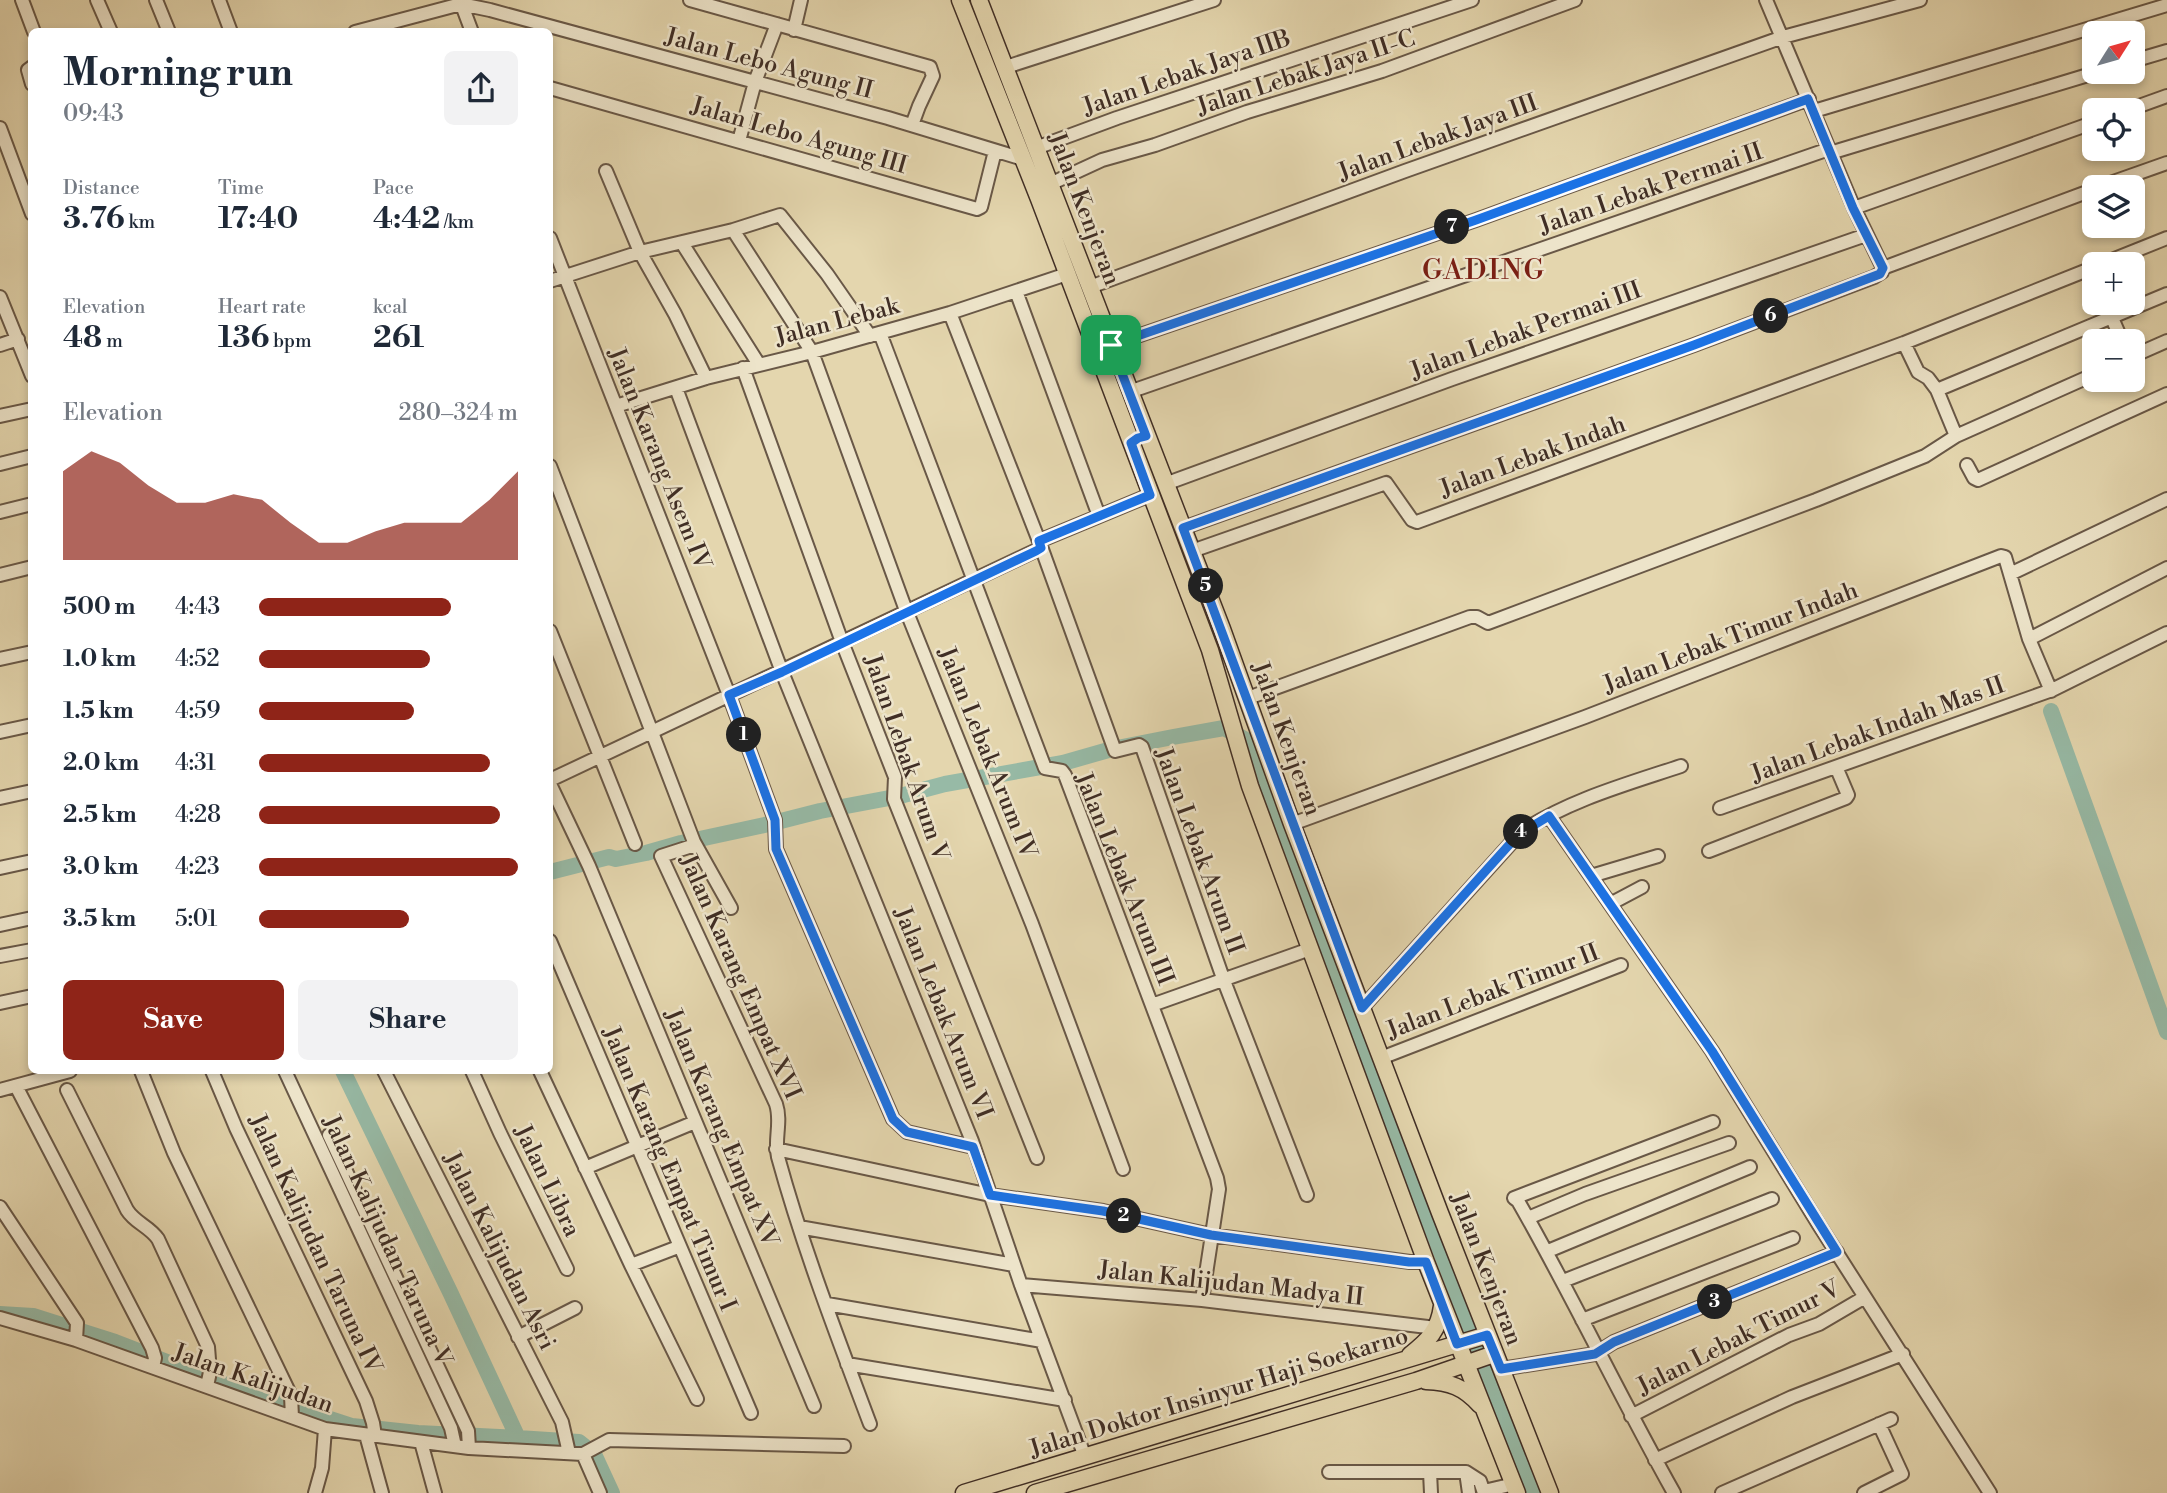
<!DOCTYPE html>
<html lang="en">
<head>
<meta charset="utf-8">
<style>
	:root { --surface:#fff; --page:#f2f2f3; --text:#1f2937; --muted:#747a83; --accent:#8f2418 }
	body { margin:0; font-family:"Libre Bodoni",serif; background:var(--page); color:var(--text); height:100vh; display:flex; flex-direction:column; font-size:26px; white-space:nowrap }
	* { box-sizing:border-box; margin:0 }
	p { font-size:23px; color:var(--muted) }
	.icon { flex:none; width:38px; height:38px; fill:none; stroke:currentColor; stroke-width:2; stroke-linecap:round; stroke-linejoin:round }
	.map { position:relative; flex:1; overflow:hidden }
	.details { position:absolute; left:28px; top:28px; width:525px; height:1046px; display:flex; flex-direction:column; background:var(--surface); border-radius:10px; box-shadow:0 4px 10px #0003 }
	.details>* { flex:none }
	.needle { width:46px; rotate:53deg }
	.controls { position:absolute; left:2082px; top:21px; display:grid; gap:14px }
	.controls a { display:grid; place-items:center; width:63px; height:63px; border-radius:10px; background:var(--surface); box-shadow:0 4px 10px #0003; font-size:35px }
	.pin { position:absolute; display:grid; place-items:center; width:60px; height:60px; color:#fff; margin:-30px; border-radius:14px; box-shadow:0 4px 10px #0006 }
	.km { position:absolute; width:35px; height:35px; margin:-18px; border-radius:50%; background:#222; color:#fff; font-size:19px; line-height:35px; text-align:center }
	.round { display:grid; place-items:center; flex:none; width:74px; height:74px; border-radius:10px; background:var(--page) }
	.head { display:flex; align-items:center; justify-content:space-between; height:119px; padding:0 35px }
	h1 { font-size:38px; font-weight:800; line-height:52px }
	.metrics { display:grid; grid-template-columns:repeat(3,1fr); gap:10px; height:119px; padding:7px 35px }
	.metrics div { display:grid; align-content:center }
	.metrics b { font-size:30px; font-weight:800 }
	.metrics small { font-size:19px; font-weight:400 }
	.metrics p { font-size:19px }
	.chart { height:196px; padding:14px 35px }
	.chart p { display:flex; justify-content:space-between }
	.chart svg { width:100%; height:126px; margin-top:7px; fill:var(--accent); opacity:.7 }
	.button { display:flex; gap:14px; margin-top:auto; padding:14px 35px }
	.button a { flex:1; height:80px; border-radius:10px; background:var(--accent); color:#fff; font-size:28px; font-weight:800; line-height:80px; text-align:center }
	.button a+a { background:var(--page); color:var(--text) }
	ul { padding:0 35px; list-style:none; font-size:23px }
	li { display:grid; grid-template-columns:112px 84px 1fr; align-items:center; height:52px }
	li i { height:18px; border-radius:9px; background:var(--accent) }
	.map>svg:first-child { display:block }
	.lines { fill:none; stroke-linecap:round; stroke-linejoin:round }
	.river { stroke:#97baa6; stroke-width:16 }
	.minor-casing { stroke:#695847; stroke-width:16 }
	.major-casing { stroke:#402e25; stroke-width:19 }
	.minor { stroke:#ede4ca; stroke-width:12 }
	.major { stroke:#e4d6ae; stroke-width:16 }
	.route-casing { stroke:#fff; stroke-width:14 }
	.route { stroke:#1a73e8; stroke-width:9 }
	.labels { text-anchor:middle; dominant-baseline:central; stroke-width:5; stroke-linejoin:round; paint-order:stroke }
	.street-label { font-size:24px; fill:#402e25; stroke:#ede4ca }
	.quarter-label { font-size:28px; letter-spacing:2px; fill:#7a1f14; stroke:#ede4ca }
</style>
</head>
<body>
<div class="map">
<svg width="2167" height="1493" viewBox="0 0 2167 1493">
	<rect width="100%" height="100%" fill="#e4d6ae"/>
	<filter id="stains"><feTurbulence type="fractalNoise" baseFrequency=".00286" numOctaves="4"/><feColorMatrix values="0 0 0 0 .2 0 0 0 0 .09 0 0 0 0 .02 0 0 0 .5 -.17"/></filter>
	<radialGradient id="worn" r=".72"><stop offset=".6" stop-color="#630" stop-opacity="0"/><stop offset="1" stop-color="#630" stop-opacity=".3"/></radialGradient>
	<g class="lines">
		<path class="river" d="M2051,711L2167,1032
			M550,872L609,857L616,859L646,853L681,843L769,824L820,811L900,796L945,784L1063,763L1112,749L1173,737L1224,728L1248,741L1254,768L1534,1493
			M343,1071L451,1294L518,1438L579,1442L594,1454L612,1493
			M0,1314L33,1316L115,1342L229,1386L352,1426L418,1433L518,1438"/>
		<defs>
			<path id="minor" d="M22,0L34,32
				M97,0L111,32
				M156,0L169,32
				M219,0L231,32
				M460,0L472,32
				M690,0L930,67L933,76L919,106L912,125
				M1766,0L1854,208L1883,268
				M794,30L801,0
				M355,32L461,4L490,10L888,118L1023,159
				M2133,61L2167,51
				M32,67L28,70L32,84
				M1006,67L1214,0
				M550,88L977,209L981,207L995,151
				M2128,110L2167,96
				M1814,111L2167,5
				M0,128L32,214
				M739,141L755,82L777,24
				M1036,148L1117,118L1472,0
				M1830,153L2098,72
				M606,171L640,252L675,314L706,378
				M1050,184L1102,160L1155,145L1247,112L1382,71L1575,0
				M2099,187L2167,163
				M1854,208L2095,122
				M733,230L812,352L904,605L1032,924L1123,1169
				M550,238L729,695L775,820L776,849L893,1119L907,1132L973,1147
				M682,243L758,363
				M2102,264L2167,238
				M550,281L640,252L733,230L780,215L827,274L870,336
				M1090,287L1405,171L1783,37L1920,0
				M1016,291L1099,516
				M0,297L32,376
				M950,313L1039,541L1115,751L1139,745L1142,747L1224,981L1307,1195
				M2112,318L2122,341
				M880,333L1045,768L1062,771L1065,775L1217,1178L1219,1189L1202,1300
				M0,345L18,339
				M1111,345L1476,220L1809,99
				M2133,356L2167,341
				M743,368L842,642L895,777L894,799L1037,1158
				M676,388L782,672L972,1141L1021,1285L1085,1457
				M1937,390L2167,294
				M1129,392L1829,149
				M616,406L706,378L812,352L950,313L1067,274
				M0,416L32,409
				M1956,436L2095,374
				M0,464L32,456
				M1967,465L1974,478L1978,480L2167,394
				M550,466L694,842L731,908
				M1165,484L1452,379L1866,235
				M0,512L32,504
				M1183,528L1694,345L1874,277L1882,272L1883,268L2095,189
				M1039,541L1150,495
				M1192,551L1386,483L1412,520L1417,522L1904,343L2095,267
				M2010,574L2167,499
				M0,575L32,567
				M550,631L635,844
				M2029,639L2167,568
				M0,659L32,652
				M1248,698L1470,617H1477L1488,623L1816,500L1925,456L1956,436L1937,390L1928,378L1918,372L1904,343
				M0,732L32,725
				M550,780L1041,548
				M550,784L589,866L814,1406
				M0,798L32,791
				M1720,808L2052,690L2167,633
				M1549,816L1712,1051L1819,1225L1990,1493
				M1292,824L1585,717L2001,556L2005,557L2029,639L2051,691
				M695,845L661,856L776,1104C782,1122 774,1139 778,1157C803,1248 837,1336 870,1424
				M1709,851L1846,798L1848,795L1837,769
				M0,868L32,861
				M1591,876L1658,856
				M1610,904L1642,887
				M0,925L32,918
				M550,941L751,1413
				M0,956L32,950
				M0,1003L32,996
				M1152,1005L1310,949
				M1362,1008L1521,832C1569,800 1627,784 1681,766
				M1381,1058L1621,965
				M141,1071L174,1153L291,1396L292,1417
				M212,1071L236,1128L366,1401L373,1423L375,1436
				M285,1071L451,1428L455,1446
				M384,1071L562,1422L569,1453
				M472,1071L500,1133L567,1269
				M540,1071L631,1265L697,1399
				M16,1086L152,1348L155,1358L153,1367
				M0,1090L70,1071
				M67,1090L127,1210C135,1223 149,1226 158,1239L208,1347L210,1372L207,1386
				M329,1135L468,1431L469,1448
				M776,1149L990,1195L1103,1211L1211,1235L1410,1262H1426
				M585,1168L695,1122
				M0,1207L77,1323L76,1340
				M1528,1218L1585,1194L1729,1143
				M799,1227L1014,1265
				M1548,1251L1750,1167
				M631,1265L678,1247
				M1563,1281L1772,1199
				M1021,1285L1202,1300L1436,1328
				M827,1304L1042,1341
				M0,1318L76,1340L325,1429L469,1448L583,1454
				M1582,1320L1793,1238
				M518,1337L575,1308
				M847,1364L1065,1400
				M1501,1369L1595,1354L1614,1342L1837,1252
				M1631,1416L1789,1335L1819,1324L1865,1297
				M366,1435L382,1493
				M421,1442L435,1493
				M583,1454L609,1440L844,1446
				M583,1454L600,1493
				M1655,1460L1792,1397L1903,1354
				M1329,1472H1466L1480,1481L1484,1493
				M1430,1472L1431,1493
				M1466,1472L1469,1493
				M1484,1491L1514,1484
				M315,1493L322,1468L325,1429
				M1674,1493C1620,1397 1573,1297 1518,1201L1514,1198L1713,1122
				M1722,1493L1891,1419
				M1864,1493L1902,1474L1879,1424"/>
			<path id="major" d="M960,0L1039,199L1210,650L1250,786L1426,1262L1517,1493
				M979,0L1222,629L1292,824L1440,1213L1550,1493
				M1410,1355C1428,1341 1439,1330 1442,1306
				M1426,1381C1450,1382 1464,1387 1480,1405
				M964,1493L1487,1335
				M1035,1493L1416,1381L1494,1354"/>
		</defs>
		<use href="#minor" class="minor-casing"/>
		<use href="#major" class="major-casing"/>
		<use href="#minor" class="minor"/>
		<use href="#major" class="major"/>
	</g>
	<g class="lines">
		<defs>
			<path id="route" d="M1808,99L1853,208L1883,268L1880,274L1694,345L1183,528L1362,1008L1518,835L1549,816L1712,1051L1837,1252L1614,1342L1595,1354L1501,1369L1487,1335L1457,1344L1426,1262H1409L1211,1235L1103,1211L990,1195L973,1147L907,1132L893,1119L776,849L775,820L729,695L782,672L1036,551L1041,548L1039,541L1150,495L1131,443L1138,438L1146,436L1111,345L1476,220Z"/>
		</defs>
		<use href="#route" class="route-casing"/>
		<use href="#route" class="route"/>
	</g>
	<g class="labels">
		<g class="street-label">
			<text transform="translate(769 64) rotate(15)">Jalan Lebo Agung II</text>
			<text transform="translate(1187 73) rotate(-19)">Jalan Lebak Jaya IIB</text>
			<text transform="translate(1306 73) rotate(-18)">Jalan Lebak Jaya II-C</text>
			<text transform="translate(799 136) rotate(16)">Jalan Lebo Agung III</text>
			<text transform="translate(1438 138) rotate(-20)">Jalan Lebak Jaya III</text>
			<text transform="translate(1651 189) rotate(-19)">Jalan Lebak Permai II</text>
			<text transform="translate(1084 209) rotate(69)">Jalan Kenjeran</text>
			<text transform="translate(837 322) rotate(-15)">Jalan Lebak</text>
			<text transform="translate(1526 331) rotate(-20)">Jalan Lebak Permai III</text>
			<text transform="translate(1533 457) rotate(-20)">Jalan Lebak Indah</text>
			<text transform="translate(659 459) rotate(68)">Jalan Karang Asem IV</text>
			<text transform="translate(1731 638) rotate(-21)">Jalan Lebak Timur Indah</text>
			<text transform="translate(1878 730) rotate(-20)">Jalan Lebak Indah Mas II</text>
			<text transform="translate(1286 739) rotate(70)">Jalan Kenjeran</text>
			<text transform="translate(987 753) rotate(68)">Jalan Lebak Arum IV</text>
			<text transform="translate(906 758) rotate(71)">Jalan Lebak Arum V</text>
			<text transform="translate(1199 851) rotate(70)">Jalan Lebak Arum II</text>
			<text transform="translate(1124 879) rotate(68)">Jalan Lebak Arum III</text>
			<text transform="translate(740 977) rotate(66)">Jalan Karang Empat XVI</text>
			<text transform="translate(1493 992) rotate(-21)">Jalan Lebak Timur II</text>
			<text transform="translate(943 1013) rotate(68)">Jalan Lebak Arum VI</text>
			<text transform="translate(721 1128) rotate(67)">Jalan Karang Empat XV</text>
			<text transform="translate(669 1169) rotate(67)">Jalan Karang Empat Timur I</text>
			<text transform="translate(547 1181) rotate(64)">Jalan Libra</text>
			<text transform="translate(387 1241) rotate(65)">Jalan Kalijudan Taruna V</text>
			<text transform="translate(315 1244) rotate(65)">Jalan Kalijudan Taruna IV</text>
			<text transform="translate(499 1251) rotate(63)">Jalan Kalijudan Asri</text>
			<text transform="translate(1486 1269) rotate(69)">Jalan Kenjeran</text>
			<text transform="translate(1231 1284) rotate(6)">Jalan Kalijudan Madya II</text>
			<text transform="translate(1739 1338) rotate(-27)">Jalan Lebak Timur V</text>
			<text transform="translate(253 1379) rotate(19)">Jalan Kalijudan</text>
			<text transform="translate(1219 1393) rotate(-17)">Jalan Doktor Insinyur Haji Soekarno</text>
		</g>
		<g class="quarter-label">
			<text x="1484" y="270">GADING</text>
		</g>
	</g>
	<rect width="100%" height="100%" filter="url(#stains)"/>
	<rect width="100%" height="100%" fill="url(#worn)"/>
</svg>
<div class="controls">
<a><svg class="needle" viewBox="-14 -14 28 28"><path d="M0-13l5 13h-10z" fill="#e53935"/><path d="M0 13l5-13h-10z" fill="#747a83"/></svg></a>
<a><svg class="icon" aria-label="locate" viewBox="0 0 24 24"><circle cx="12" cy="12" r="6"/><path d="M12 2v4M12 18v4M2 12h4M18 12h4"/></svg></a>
<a><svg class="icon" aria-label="layers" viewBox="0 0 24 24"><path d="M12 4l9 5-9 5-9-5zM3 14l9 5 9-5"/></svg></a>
<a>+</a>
<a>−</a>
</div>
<div class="pin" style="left:1111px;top:345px;background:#1e9e55"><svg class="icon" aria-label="arrive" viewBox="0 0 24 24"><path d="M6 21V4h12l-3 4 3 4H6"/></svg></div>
<b class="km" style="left:744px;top:735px">1</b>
<b class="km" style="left:1124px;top:1216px">2</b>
<b class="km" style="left:1715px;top:1302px">3</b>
<b class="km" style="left:1521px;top:832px">4</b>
<b class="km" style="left:1206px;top:586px">5</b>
<b class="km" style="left:1771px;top:316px">6</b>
<b class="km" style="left:1452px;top:227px">7</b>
<section class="details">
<div class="head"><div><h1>Morning run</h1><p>09:43</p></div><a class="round"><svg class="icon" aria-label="share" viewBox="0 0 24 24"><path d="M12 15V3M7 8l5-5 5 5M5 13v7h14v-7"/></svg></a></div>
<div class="metrics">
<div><p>Distance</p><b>3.76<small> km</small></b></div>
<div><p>Time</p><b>17:40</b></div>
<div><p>Pace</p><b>4:42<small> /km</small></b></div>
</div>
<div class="metrics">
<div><p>Elevation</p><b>48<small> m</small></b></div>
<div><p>Heart rate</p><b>136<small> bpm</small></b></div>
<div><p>kcal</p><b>261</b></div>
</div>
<div class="chart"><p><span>Elevation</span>280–324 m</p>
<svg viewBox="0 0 160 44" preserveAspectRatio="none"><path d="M0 44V13L10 6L20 10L30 18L40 24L50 24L60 21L70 23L80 31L90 38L100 38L110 34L120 31L130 31L140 31L150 23L160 13V44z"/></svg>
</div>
<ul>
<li><b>500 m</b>4:43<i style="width:74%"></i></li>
<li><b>1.0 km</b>4:52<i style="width:66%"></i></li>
<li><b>1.5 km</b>4:59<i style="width:60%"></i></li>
<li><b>2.0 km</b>4:31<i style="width:89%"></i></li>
<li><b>2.5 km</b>4:28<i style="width:93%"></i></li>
<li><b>3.0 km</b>4:23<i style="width:100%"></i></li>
<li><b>3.5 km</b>5:01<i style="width:58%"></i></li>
</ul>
<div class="button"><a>Save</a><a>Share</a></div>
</section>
</div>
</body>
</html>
